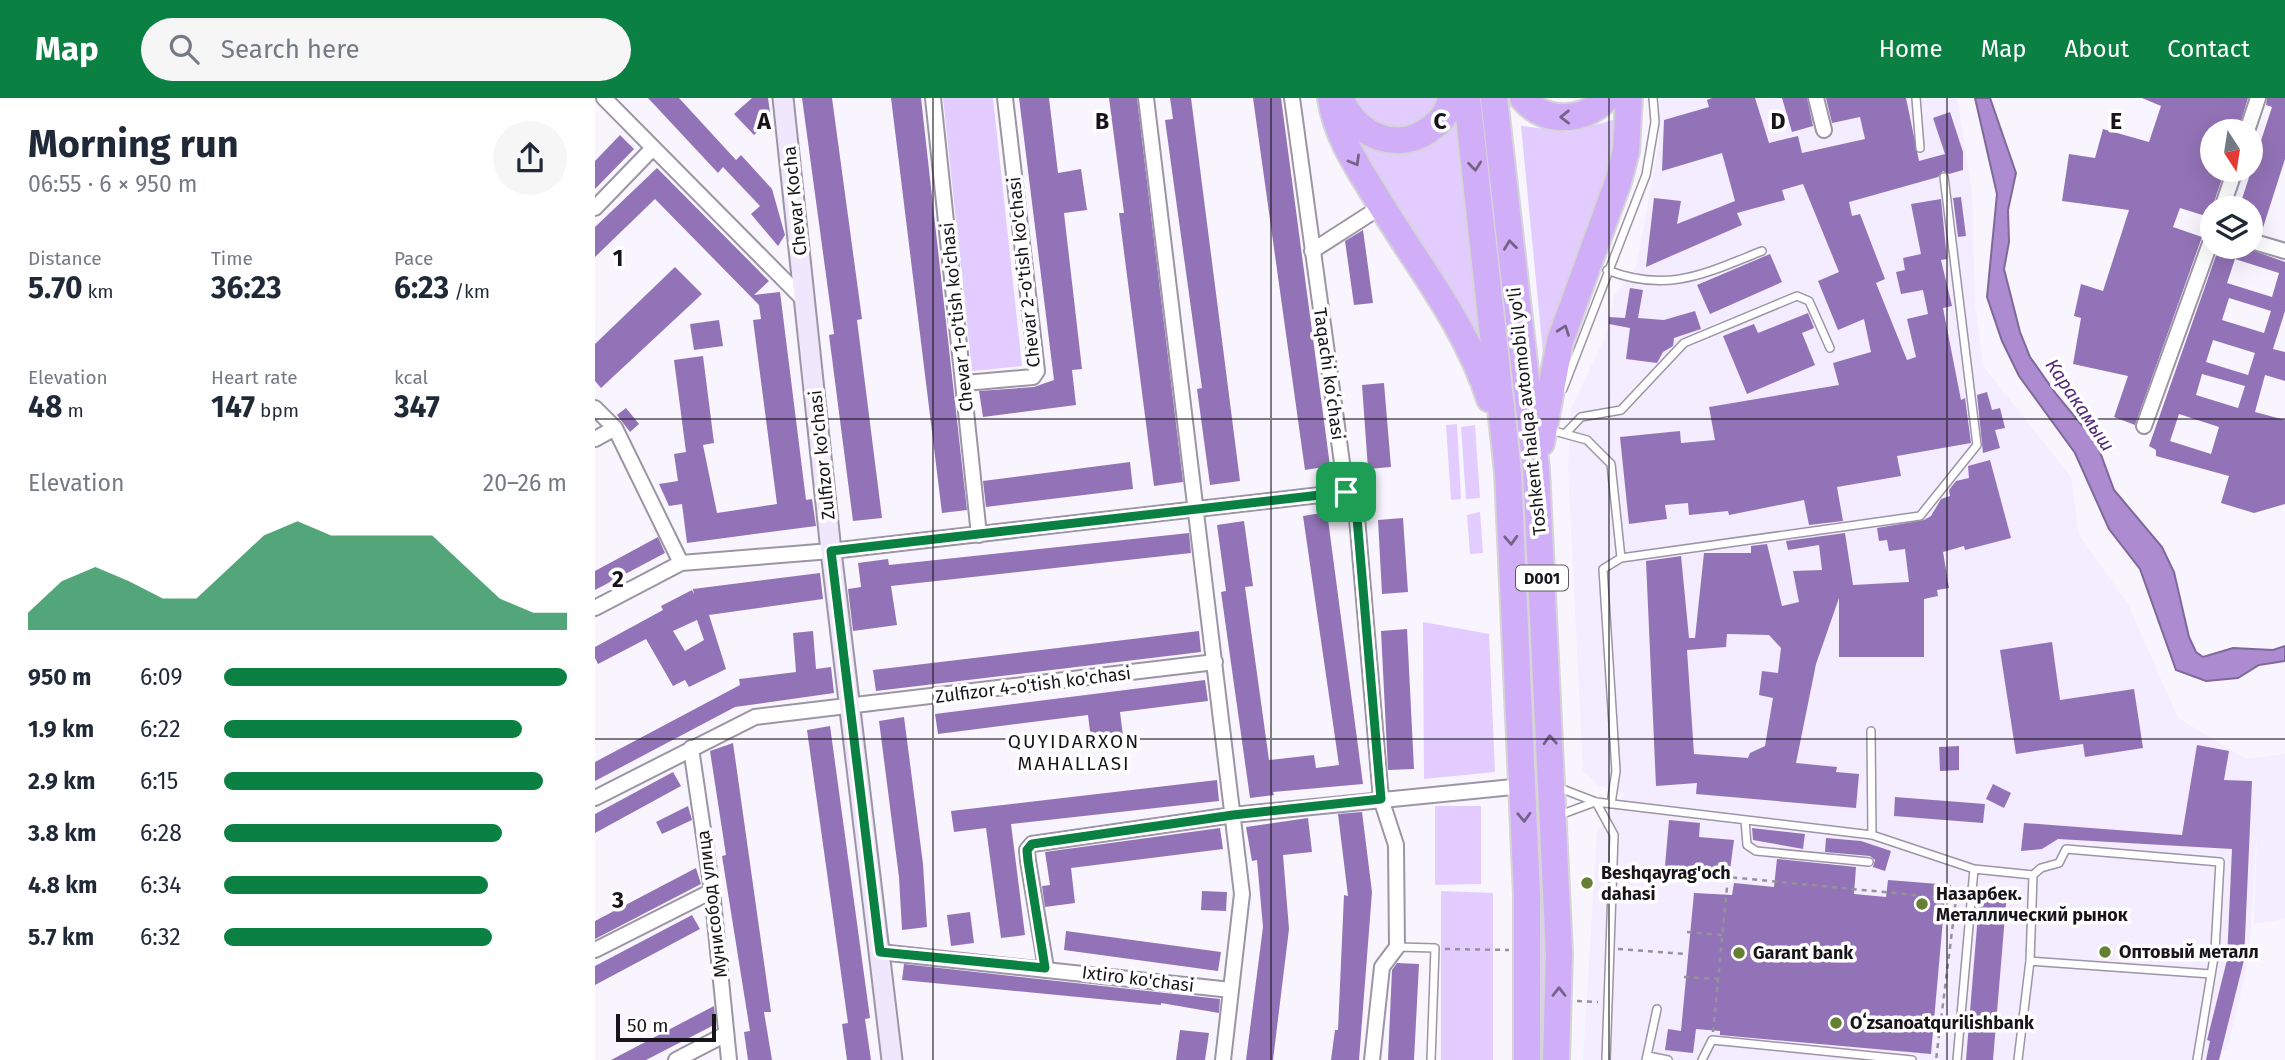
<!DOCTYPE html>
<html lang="en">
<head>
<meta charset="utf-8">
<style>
	:root { --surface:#fff; --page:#f6f6f7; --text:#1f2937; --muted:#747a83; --accent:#0b8043 }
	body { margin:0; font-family:"Fira Sans",sans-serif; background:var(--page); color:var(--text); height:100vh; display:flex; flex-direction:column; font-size:26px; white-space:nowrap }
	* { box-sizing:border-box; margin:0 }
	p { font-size:23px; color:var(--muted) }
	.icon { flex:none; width:38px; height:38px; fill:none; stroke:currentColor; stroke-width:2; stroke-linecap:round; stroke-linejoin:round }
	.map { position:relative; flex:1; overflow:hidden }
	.panel { display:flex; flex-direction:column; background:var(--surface); width:595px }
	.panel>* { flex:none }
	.needle { width:46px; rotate:168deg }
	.controls { position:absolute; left:1605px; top:21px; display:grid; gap:14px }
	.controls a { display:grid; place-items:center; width:63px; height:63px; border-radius:50%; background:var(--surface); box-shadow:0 7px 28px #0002; font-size:35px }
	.scale { position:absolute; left:21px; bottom:18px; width:100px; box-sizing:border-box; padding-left:7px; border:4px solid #17151a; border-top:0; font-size:19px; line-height:24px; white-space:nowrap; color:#17151a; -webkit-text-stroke:5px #fff; paint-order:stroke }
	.pin { position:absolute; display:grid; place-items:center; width:60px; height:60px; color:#fff; margin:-30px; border-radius:14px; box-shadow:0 4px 10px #0006 }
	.round { display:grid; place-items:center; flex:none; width:74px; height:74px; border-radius:37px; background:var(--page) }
	.overview { display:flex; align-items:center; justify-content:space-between; height:119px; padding:0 28px }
	h1 { font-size:38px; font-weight:700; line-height:52px }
	.figures { display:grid; grid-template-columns:repeat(3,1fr); gap:10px; height:119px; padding:7px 28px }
	.figures div { display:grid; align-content:center }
	.figures b { font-size:30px; font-weight:700 }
	.figures small { font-size:19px; font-weight:400 }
	.figures p { font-size:19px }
	.chart { height:196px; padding:14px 28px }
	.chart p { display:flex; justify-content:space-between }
	.chart svg { width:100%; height:126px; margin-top:7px; fill:var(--accent); opacity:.7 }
	ul { padding:0 28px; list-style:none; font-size:23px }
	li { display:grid; grid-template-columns:112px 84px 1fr; align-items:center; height:52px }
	li i { height:18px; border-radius:9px; background:var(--accent) }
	header { display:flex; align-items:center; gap:42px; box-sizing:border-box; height:98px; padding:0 35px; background:var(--accent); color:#fff }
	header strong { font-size:33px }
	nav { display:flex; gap:38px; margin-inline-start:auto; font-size:24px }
	.search { width:490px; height:63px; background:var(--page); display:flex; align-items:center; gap:18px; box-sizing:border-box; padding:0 24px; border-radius:38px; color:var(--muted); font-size:26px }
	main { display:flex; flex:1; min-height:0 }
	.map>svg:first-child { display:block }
	.built { fill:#f4ecff }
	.green { fill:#e3ccff }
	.water { fill:#ac8bd1; stroke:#7f689a; stroke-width:2 }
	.building { fill:#9373b7; fill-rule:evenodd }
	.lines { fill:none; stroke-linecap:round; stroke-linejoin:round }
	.lane-casing { stroke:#9c95a4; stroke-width:10 }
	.street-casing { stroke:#9c95a4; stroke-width:18 }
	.secondary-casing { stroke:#9c95a4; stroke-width:23 }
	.highway-casing { stroke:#d5d5d6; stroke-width:30 }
	.path { stroke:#95929a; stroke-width:2.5; stroke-dasharray:5 5; stroke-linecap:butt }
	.lane { stroke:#fff; stroke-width:7 }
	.street { stroke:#fff; stroke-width:14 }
	.secondary { stroke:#f1e7fd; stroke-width:19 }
	.highway { stroke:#d1aff8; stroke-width:26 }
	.oneway { stroke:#746289 }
	.route-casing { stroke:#fff; stroke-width:14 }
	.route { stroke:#0b8043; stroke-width:9 }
	.grid { fill:none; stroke:#17151a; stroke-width:2; stroke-opacity:0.55 }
	.poi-dot { fill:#657f33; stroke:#fff; stroke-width:2.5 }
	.labels { text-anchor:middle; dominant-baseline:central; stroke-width:7; stroke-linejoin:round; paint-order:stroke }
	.shield { fill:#fff; stroke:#5d5b5f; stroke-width:2 }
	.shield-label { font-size:16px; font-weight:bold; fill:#17151a }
	.street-label { font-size:18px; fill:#17151a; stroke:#fff }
	.poi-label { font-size:18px; font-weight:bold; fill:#17151a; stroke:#fff; text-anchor:start }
	.water-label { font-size:19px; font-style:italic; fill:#54277a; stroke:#fff }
	.neighbourhood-label { font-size:19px; letter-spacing:2px; fill:#17151a; stroke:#fff }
	.grid-label { font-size:23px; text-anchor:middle; font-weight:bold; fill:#17151a; stroke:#fff; stroke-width:7; stroke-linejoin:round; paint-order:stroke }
</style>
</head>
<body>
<header>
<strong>Map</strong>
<div class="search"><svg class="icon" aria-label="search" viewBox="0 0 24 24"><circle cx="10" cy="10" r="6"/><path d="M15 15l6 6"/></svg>Search here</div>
<nav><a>Home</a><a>Map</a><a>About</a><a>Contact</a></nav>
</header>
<main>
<section class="panel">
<div class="overview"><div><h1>Morning run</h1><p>06:55 · 6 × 950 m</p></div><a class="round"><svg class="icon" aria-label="share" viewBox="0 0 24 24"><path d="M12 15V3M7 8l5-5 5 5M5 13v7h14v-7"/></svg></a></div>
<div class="figures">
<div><p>Distance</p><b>5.70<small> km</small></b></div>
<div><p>Time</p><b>36:23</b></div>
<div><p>Pace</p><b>6:23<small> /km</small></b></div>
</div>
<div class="figures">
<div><p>Elevation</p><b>48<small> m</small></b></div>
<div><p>Heart rate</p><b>147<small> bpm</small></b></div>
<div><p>kcal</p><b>347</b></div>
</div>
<div class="chart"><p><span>Elevation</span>20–26 m</p>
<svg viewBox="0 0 160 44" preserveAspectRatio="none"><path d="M0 44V38L10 27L20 22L30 27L40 33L50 33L60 22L70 11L80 6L90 11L100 11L110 11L120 11L130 22L140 33L150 38L160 38V44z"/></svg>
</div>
<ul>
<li><b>950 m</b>6:09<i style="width:100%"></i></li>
<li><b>1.9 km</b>6:22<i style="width:87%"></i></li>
<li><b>2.9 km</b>6:15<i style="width:93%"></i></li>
<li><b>3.8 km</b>6:28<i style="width:81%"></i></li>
<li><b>4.8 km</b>6:34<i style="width:77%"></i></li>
<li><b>5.7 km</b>6:32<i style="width:78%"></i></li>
</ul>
</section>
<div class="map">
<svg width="1690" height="962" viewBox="0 0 1690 962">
	<rect width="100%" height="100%" fill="#f9f5ff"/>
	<path class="built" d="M1064,0H1362L1377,94L1380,208L1389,269L1476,379L1484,437L1533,506L1583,620L1651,661L1690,656V821L1659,826L1662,741L1646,739L1661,742L1654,860L1632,953L1627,952L1625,962H988L1002,733L1030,696L1004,688L988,673L973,369L976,310L1010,240L1019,198L1041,170L1064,46Z"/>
	<path class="green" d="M348,0H398L427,268L377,273Z
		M753,0H846L844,9L820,31L785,30Z
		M884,0H890L928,331L952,864L949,962H941V729L929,449Z
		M862,20L888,254L752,32L768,43Z
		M1021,21C1017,99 976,183 948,255L926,28L975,34Z
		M862,326L866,401L856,402L851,327Z
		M880,327L885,400L871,401L866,329Z
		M885,414L888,455L875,456L872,417Z
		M828,524L894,536L900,674L829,681Z
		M886,708V786L840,787V708Z
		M846,793L898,795V962H846Z"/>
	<path class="water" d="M1380,0H1395L1421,75L1413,112L1414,144L1409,171L1425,234L1435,259L1461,296L1489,330L1498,335L1519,392L1567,449L1579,474L1594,539L1601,554L1608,559L1638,550L1678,552L1690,548V563L1664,567L1643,580L1611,583L1581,572L1545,471L1514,431L1480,355L1424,278L1407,243L1392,199L1402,96Z"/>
	<path class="building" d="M53,0H84L141,62L146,57L177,91L190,137L183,148L156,116L165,108L128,69L123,75Z
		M157,0H173L176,21L159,37L139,16Z
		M207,0H237L267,221L262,222L287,420L258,423L234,237L239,236Z
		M296,0H326L372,412L347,415Z
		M424,0H454L463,75L486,71L492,112L469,115L487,271L477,272L481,307L388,319L384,293L439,289L459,282Z
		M514,0H542L588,384L559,388L524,115H529Z
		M575,0H596L645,383L615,387L602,291L607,290L570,22L578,21Z
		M658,0H686L735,368L710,372Z
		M1117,0H1160L1174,45L1203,38L1207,55L1270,41L1265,19L1237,25L1231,0H1311L1324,63L1350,56L1338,20L1355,14L1368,54V72L1354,76L1348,73L1343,79L1254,104L1257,118L1265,116L1290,181L1281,185L1312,262L1321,259L1312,221L1333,216L1328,192L1306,196L1301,174L1310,172L1308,160L1326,156L1316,106L1346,101L1352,161L1346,162L1357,208L1348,210L1366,302L1370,300L1376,345L1302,358L1306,378L1242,389L1248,423L1214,427L1209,402L1134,417L1133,413L1094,417L1093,405L1070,407L1072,421L1034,426L1025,339L1085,333L1086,345L1120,342L1114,309L1244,287L1238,265L1276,254L1269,221L1243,232L1223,183L1244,174L1208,86L1187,92L1190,102L1142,115L1147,127L1051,169L1059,100L1086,103L1082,126L1140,103L1127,55L1067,73L1069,22L1114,9L1112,2Z
		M1187,0H1212L1218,28L1197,34Z
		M1547,0H1653L1643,33H1617V72H1630L1618,107L1617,120L1585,110L1578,129L1607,139L1540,327L1519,319L1533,278L1478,266L1486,220L1479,218L1486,186L1508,193L1534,112L1467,103L1474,56L1500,60L1508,31L1554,44L1566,8Z
		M1672,0H1690V61L1666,136L1656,134V110H1644L1677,9L1671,7Z
		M25,37L39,51L0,91V63Z
		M62,70L174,183L159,197L185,194L211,402L217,401L221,428L92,445L87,406L74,408L64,386L83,383L79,356L91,354L79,262L108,258L119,345L108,347L122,415L182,406L158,222L166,221L164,207L60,101L0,159V129Z
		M1366,99L1371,138L1363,139L1358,100Z
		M768,132L778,205L759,207L750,143Z
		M1624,149H1648L1690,164V213L1678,251L1690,254V283L1670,277L1660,314L1690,322V406L1659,415L1626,405L1634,378L1561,358V352L1554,348ZM1640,161L1684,175L1677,199L1632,185ZM1634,200L1676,213L1669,235L1627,222ZM1618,242L1660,255L1653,277L1611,264ZM1607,276L1650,288L1643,310L1601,297ZM1584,316L1624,329L1616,356L1575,343Z
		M1175,156L1187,184L1115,216L1102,187Z
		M80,169L107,196L6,290L0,283V246Z
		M1035,190L1048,192L1043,220L1069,222L1100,213L1106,231L1079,240L1078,248L1068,254L1062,265L1031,261L1035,230L1014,226V219L1030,220Z
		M1213,215L1219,230L1207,235L1220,267L1152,296L1128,238L1159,226L1163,235Z
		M124,222L128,248L99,252L95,226Z
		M789,285L796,369L773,371L767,287Z
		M1392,294L1397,312L1405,310L1410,330L1400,332L1405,350L1388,355L1382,297Z
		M31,310L44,326L35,334L22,317Z
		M1395,362L1416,440L1370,452L1369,448L1348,454L1354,490L1342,492L1343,498L1329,501V559H1244V500L1221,566L1201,665L1242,669L1241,674L1264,676L1261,710L1101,696L1102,685L1061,688L1051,463L1086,458L1094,540H1100L1109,455H1156V448L1172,446L1187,508L1204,504L1198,473L1227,472L1224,447L1193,452L1191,443L1250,435L1258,487L1314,484L1310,451L1294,453L1292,442L1284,443L1282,430L1329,422L1336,418L1346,401L1355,398L1354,392L1361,383L1374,380L1373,368ZM1132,536L1174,537L1186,550L1183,575L1167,573L1164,597L1178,600L1170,648L1155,655L1153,660L1099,656L1092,552L1131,549Z
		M535,364L538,391L391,409L388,383Z
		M732,414L768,686L678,694L679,697L655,700L626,494L631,493L622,427L649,423L658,488L650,489L674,662L719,657L721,670L744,667L708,418Z
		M808,420L813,494L787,496L783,422Z
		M594,435L596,455L296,488L302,527L258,533L253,491L266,489L263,465L293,461L294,467Z
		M63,439L70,455L0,492V473Z
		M225,475L228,501L114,517L131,571L94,589L90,582L78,588L51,541L3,566L0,560V549L68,512L66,508L97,492L99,496L98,491ZM102,522L109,542L90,553L78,533Z
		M812,531L819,671L793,672L786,533Z
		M218,533L221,571L236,569L239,595L140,609L0,683V664L145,587L144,581L201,574L198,535Z
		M604,533L606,554L281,593L278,572Z
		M1457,544L1465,602L1539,591L1548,650L1490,659L1488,646L1421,656L1405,552Z
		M610,582L613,603L525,614L529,646L497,650L493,617L343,636L340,616Z
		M309,619L328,766L332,829L307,832L304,779L284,623Z
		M235,628L275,920L270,921L276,962H252L247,926L253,925L212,632Z
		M138,645L176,914H169L177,962H153L149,934L155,933L127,758L131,757L115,653Z
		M1602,647L1634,653L1629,682L1657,683L1649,862L1624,962H1611L1615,943L1612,942L1632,862L1637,751L1463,741L1447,751L1426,753L1429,725L1587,737Z
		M1364,648V672L1345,673L1344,649Z
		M78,674L86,688L0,735V716Z
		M622,682L624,703L416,726L430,837L406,840L391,730L359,734L356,713Z
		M1398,686L1416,695L1409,710L1391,701Z
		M1300,699L1390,706L1388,725L1299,718Z
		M93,708L97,722L67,736L61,724Z
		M767,714L777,794L764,962H736L740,932H743L749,797L753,798L743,716Z
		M713,720L717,754L688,757L694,831L678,962H651L668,829L662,762L657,763L651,729Z
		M1074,722L1105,725L1104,739L1139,742L1135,772L1101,768L1100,782L1069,779Z
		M625,730L628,751L476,770L480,805L450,809L447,788L455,787L450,754Z
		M1157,730L1210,736L1208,751L1158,742Z
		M1231,740L1266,743L1296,753L1290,773L1278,769L1280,762L1275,758L1230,754Z
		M1182,761L1261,769L1259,796L1291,799L1293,782L1356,787L1355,799H1350L1336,956L1125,937V933L1101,931L1098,955L1070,952L1073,931L1086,933L1099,795L1137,797L1139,785L1179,789Z
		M101,770L106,786L0,841V823Z
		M1385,792L1412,794L1398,962H1371Z
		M607,793L632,794L631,813L606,812Z
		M375,814L379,845L356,848L352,817Z
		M97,817L105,831L0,887V868Z
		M471,833L626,854L623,873L469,852Z
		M802,865L824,866L819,962H793L797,872Z
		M309,866L625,901L624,915L566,905V907L307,882Z
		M119,908L121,926L51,962H16Z
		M585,932L614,935L610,962H581Z"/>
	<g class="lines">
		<defs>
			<path id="lane" d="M1321,0L1325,50
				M1012,172C1073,196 1111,175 1167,153
				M968,291L1051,77L1060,24L1058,0
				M959,333L992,342L1016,366L1026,460L1008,471L1021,673L1016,706
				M970,336L986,319L1026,312L1089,245L1202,198L1214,203L1235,250
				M1026,460L1325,418L1382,347L1349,79
				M1276,633L1277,737
				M962,689L1001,704L1277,737L1379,771L1438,777L1446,770L1464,765L1471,751L1625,764L1620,853L1602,962
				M1001,704L1019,737L1011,962
				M962,718L1000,704
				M1150,722L1152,747L1161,753L1274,764
				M802,849L840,850L836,962
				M1435,863L1616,876
				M1053,958L1073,962
				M1051,962L1062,911
				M1107,962L1117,942L1317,962
				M1362,962L1379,771
				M1423,962L1435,863L1438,777"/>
			<path id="street" d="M9,0L211,204
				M338,0L384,437
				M551,0L647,796L628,962
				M697,0L751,394L762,420L786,701L801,747L802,849L787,869L777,962
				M1221,0L1229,32
				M1652,33L1663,0
				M0,110L58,50
				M1627,110L1640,72
				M1656,143L1690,153
				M717,153L787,108
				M370,285L438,279L442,273L410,0
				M0,310L20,330L86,465
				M1549,328L1617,140
				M0,341L20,330
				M0,510L86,465L236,453L751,394
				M96,650L117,793L134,962
				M0,700L160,619L620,564
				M0,852L117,793
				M285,854L636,892
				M451,870L433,763L432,752L437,746L638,717L928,688
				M81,962L131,936"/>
			<path id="secondary" d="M188,0L236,453L297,962"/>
			<path id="highway" d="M736,0C741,36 761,66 780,97C820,164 871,226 895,301
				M745,0C762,39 804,57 839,28C848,21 854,11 856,0
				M872,0L913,374L932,797V962
				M899,0L941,371L964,856L961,962
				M928,0C951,27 988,24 1012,0
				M946,345L965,243L1023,84L1031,53L1034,0"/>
		</defs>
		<use href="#lane" class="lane-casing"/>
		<use href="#street" class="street-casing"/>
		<use href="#secondary" class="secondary-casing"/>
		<use href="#highway" class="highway-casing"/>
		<path class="path" d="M1092,834L1127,837
			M850,851L914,852
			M1023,851L1091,856
			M1089,879L1123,881
			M982,903L1003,904
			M1118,934L1133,779L1361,801L1341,962"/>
		<use href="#lane" class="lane"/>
		<use href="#street" class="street"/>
		<use href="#secondary" class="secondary"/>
		<use href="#highway" class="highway"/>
	</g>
	<defs><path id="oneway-chevron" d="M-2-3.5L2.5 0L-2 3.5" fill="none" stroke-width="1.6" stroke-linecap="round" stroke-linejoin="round" transform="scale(1.75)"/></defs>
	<g class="oneway">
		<use href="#oneway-chevron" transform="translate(970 19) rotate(179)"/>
		<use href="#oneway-chevron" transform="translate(760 63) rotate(60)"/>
		<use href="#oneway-chevron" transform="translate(880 68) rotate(84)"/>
		<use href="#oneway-chevron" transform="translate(915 147) rotate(-97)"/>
		<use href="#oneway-chevron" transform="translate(969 232) rotate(-70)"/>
		<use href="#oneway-chevron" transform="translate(916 442) rotate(87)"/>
		<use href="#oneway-chevron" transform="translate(955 642) rotate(-93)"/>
		<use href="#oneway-chevron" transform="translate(929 719) rotate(88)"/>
		<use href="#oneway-chevron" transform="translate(964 894) rotate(-90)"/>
	</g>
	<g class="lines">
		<defs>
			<path id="route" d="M751,394L762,420L786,701L638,717L437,746L432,752L433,763L450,870L285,854L236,453Z"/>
		</defs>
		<use href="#route" class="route-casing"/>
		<use href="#route" class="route"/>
	</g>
	<path class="grid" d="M338,0V962M676,0V962M1014,0V962M1352,0V962M0,321H1690M0,641H1690"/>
	<g class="poi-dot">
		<circle cx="992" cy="785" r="7"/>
		<circle cx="1327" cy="806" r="7"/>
		<circle cx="1510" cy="854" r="7"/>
		<circle cx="1144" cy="855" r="7"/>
		<circle cx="1241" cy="925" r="7"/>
	</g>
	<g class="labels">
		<rect class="shield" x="921" y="467.5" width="52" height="25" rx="5"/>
		<g class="shield-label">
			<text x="947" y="480">D001</text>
		</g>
		<g class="street-label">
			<text transform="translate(200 103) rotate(-96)">Chevar Kocha</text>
			<text transform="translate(429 174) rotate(-96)">Chevar 2-o'tish ko'chasi</text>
			<text transform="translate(362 219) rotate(-96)">Chevar 1-o'tish ko'chasi</text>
			<text transform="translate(734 276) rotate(82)">Taqachi koʻchasi</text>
			<text transform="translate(932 313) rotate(-96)">Toshkent halqa avtomobil yo'li</text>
			<text transform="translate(227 357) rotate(-96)">Zulfizor ko'chasi</text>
			<text transform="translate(438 587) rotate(-7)">Zulfizor 4-o'tish ko'chasi</text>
			<text transform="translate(117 806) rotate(-97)">Мунисобод улица</text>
			<text transform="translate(543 881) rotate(7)">Ixtiro ko'chasi</text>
		</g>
		<g class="poi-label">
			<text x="1006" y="775">Beshqayrag'och<tspan x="1006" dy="21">dahasi</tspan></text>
			<text x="1341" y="796">Назарбек.<tspan x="1341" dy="21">Металлический рынок</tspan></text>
			<text x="1524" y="854">Оптовый металл</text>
			<text x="1158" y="855">Garant bank</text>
			<text x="1255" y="925">Oʻzsanoatqurilishbank</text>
		</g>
		<g class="water-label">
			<text transform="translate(1485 307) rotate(56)">Каракамыш</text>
		</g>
		<g class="neighbourhood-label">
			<text x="479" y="643">QUYIDARXON<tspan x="479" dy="22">MAHALLASI</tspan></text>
		</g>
	</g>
	<g class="grid-label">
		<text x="169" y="31">A</text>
		<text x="507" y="31">B</text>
		<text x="845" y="31">C</text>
		<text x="1183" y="31">D</text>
		<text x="1521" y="31">E</text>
		<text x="23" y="168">1</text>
		<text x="23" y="489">2</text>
		<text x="23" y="810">3</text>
	</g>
</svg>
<div class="controls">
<a><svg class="needle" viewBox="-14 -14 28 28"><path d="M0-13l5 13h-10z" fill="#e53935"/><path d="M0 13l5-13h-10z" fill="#747a83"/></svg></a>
<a><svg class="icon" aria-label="layers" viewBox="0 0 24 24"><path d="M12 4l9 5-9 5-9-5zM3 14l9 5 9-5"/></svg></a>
</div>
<div class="scale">50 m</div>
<div class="pin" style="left:751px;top:394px;background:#1e9e55"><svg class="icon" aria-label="arrive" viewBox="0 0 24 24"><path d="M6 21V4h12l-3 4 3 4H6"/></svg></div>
</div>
</main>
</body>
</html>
